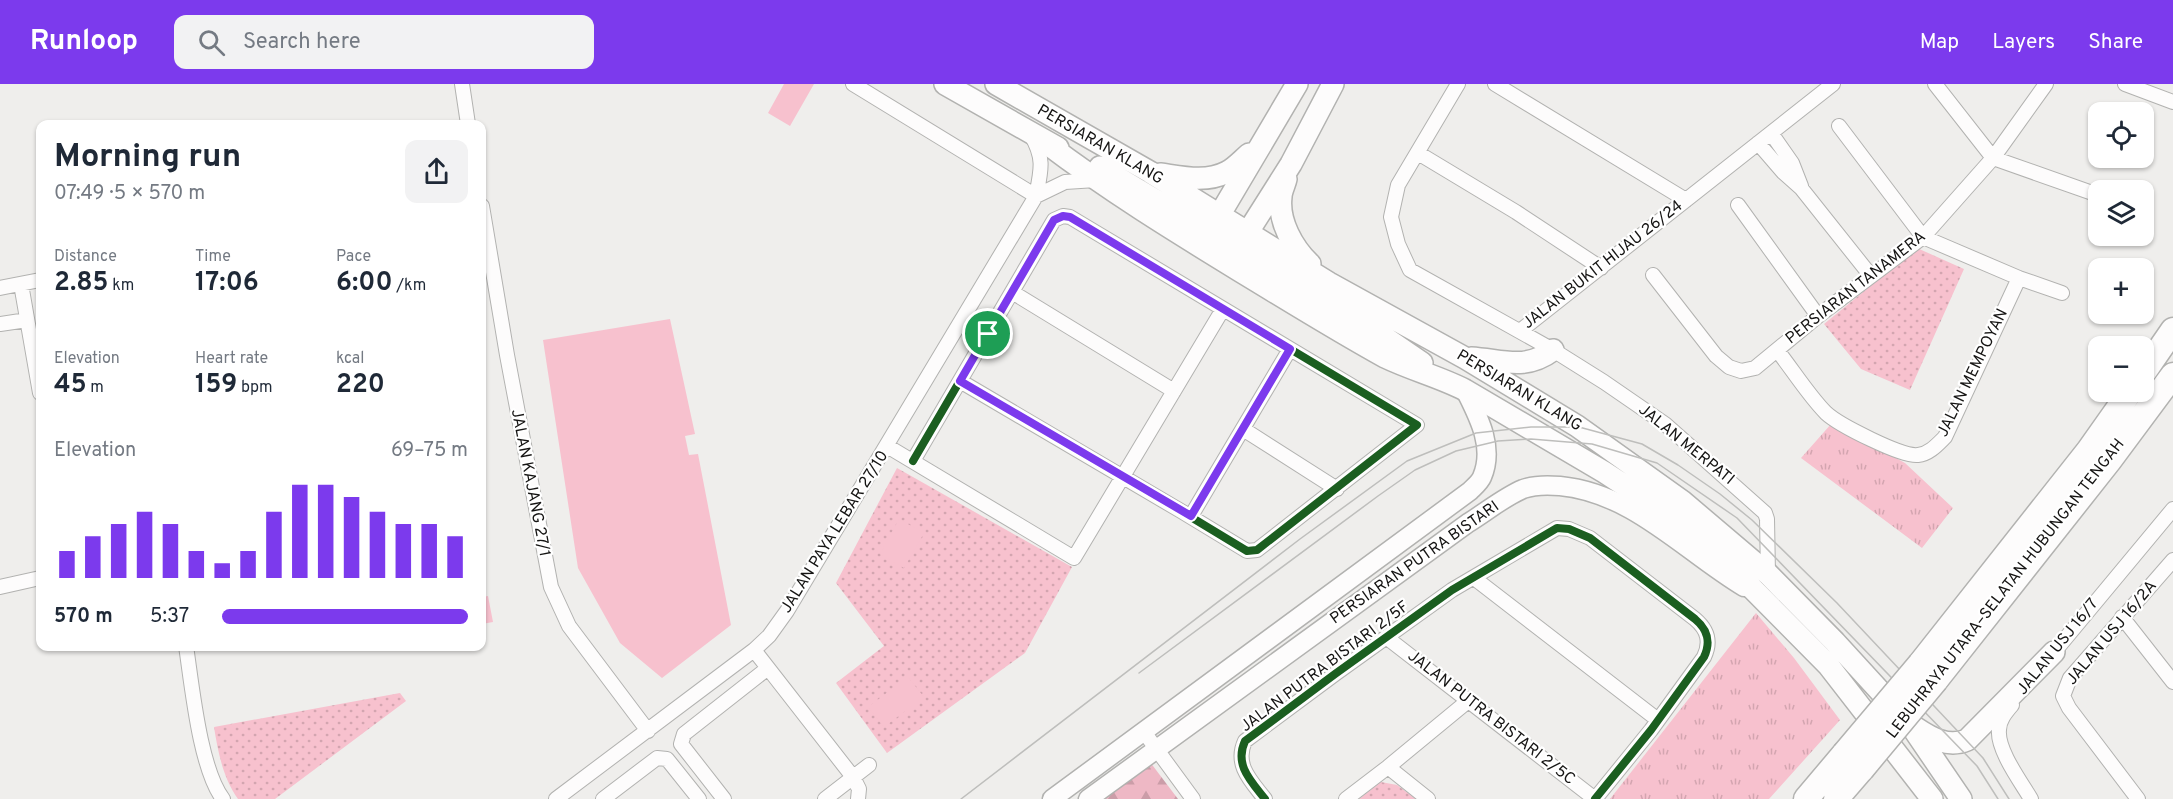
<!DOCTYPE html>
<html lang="en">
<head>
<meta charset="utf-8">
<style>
	:root { --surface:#fff; --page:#f2f2f3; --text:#1f2937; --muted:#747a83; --accent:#7c3aed }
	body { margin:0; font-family:Overpass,sans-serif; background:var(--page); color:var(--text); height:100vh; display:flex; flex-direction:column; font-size:22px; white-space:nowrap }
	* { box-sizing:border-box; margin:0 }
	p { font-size:20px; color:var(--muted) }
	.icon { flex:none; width:33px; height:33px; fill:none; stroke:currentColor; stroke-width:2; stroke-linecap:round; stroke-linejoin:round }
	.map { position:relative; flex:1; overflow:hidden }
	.panel { position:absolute; left:36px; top:36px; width:450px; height:531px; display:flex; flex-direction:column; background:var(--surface); border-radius:12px; box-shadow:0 2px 4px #0004 }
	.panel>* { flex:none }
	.controls { position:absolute; left:2088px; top:18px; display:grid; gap:12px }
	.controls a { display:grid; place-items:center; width:66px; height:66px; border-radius:12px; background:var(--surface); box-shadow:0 2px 4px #0004; font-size:30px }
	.pin { position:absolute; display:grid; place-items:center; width:51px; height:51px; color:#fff; margin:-26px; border:3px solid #fff; border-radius:50%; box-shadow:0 2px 6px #0007 }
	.round { display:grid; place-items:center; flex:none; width:63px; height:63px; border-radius:12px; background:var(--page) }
	.head { display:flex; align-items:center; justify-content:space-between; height:102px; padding:0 18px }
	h1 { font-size:33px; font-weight:700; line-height:45px }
	.stats { display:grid; grid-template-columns:repeat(3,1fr); gap:9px; height:102px; padding:6px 18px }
	.stats div { display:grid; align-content:center }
	.stats b { font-size:26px; font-weight:700 }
	.stats small { font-size:16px; font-weight:400 }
	.stats p { font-size:16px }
	.chart { height:168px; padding:12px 18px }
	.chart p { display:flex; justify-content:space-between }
	.chart svg { width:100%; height:108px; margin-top:6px; stroke:var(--accent); stroke-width:6 }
	ul { padding:0 18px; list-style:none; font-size:20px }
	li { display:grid; grid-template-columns:96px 72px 1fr; align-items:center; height:45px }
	li i { height:15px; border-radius:8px; background:var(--accent) }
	header { display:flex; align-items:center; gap:36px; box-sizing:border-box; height:84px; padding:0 30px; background:var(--accent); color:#fff }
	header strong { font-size:28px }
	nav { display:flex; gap:33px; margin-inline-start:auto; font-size:21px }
	.search { width:420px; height:54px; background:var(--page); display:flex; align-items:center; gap:15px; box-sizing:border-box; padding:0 21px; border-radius:12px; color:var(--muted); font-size:22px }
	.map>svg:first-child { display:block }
	.grass { fill:url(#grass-tufts) }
	.forest { fill:url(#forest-firs) }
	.park { fill:url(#park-dots) }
	.pitch { fill:#f7c1ce }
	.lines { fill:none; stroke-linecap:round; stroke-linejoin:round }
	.minor-casing { stroke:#b2b2b0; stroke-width:16 }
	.secondary-casing { stroke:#b2b2b0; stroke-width:21 }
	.primary-casing { stroke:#b2b2b0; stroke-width:24 }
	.motorway-casing { stroke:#b2b2b0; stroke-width:27 }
	.minor { stroke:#fdfcfc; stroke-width:14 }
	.secondary { stroke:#fdfcfc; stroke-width:18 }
	.primary { stroke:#fdfcfc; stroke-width:21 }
	.motorway { stroke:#fdfcfc; stroke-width:24 }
	.tram { stroke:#bebebc; stroke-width:1.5 }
	.motorway-bridge-casing { stroke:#b2b2b0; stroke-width:27; stroke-linecap:butt }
	.motorway-bridge { stroke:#fdfcfc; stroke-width:24 }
	.cycleway-casing { stroke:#fff; stroke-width:11 }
	.cycleway { stroke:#1b5e20; stroke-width:8 }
	.route-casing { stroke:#fff; stroke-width:12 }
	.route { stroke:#7c3aed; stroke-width:8 }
	.labels { text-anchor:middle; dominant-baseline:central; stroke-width:4.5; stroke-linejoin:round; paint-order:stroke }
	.street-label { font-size:16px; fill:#151413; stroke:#fff }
</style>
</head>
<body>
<header>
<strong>Runloop</strong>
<div class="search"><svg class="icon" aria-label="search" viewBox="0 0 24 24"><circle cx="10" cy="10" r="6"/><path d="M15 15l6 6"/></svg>Search here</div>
<nav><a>Map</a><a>Layers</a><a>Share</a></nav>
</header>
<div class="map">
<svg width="2173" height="715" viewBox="0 0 2173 715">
	<defs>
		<pattern id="grass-tufts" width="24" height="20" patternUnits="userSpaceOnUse" patternTransform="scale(1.5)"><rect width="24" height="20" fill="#f7c1ce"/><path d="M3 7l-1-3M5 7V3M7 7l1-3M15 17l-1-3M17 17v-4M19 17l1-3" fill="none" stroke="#d3a5b0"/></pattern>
		<pattern id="forest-firs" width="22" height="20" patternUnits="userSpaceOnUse" patternTransform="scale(1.5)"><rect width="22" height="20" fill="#eeb8c5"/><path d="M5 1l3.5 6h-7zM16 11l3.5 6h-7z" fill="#cb9da8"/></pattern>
		<pattern id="park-dots" width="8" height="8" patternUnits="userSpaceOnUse" patternTransform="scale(1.5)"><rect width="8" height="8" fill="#f7c1ce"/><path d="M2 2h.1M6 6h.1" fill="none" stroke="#d3a5b0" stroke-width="1.8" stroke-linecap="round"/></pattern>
	</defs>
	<rect width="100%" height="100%" fill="#efeeec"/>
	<path class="grass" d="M1832,339L1905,379L1953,424L1922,464L1801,374Z
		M1756,529L1794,574L1840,636L1769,715H1610Z"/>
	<path class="forest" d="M1150,678L1178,715H1099Z"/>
	<path class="park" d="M1917,164L1964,185L1910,306L1861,285L1824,240Z
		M897,384L1072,483L1025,569L887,669L836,599L884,562L836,499Z
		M400,609L406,617L275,715H238C223,694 218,668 214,643Z
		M1381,698L1397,701L1416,715H1359Z"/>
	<path class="pitch" d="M784,0H814L790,42L768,29Z
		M670,235L695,350L685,352L689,371L698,370L731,541L662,594L620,559L578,484L543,256Z
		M899,435L924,449L904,484L880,470Z
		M488,512L493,538L482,540V513Z
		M908,593L924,613L884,643L868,623Z"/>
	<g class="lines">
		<defs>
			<path id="minor" d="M462,0L468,40
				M853,0L1036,112
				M1458,0L1398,101L1391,133L1398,160L1410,186L1553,266L1604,298L1665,340L1765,429L1767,435L1768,490
				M1495,0L1686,116
				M1935,0L1993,74L2098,111
				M2125,0L2173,18
				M1839,42L1923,153L2019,194L2062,209
				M1771,49L1792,79L1801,102
				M1758,59L1783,88L1801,104L1871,192
				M1418,69L1516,128L1601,184
				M1036,112L1065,98L1096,96
				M1738,121L1818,232
				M482,122L507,271L551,503L569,542L648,647
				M2144,126L2145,127
				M1653,191L1716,272L1729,283L1741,287L1755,284L1818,232L1923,153L1993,74L2046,0
				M21,200L40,309
				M0,204L40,196
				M1012,208L1174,307
				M963,234L988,250
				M0,240L27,236
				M1520,247L1833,0
				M1777,266C1792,285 1809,312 1826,329C1839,341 1902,373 1918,371C1929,370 1937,361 1945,353L2019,194
				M1243,345L1337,405
				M887,362L1074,474L1223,225
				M913,377C960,297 1007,217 1054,136L1063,132L1070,133L1417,341L1257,466L1247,467L1181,427L960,297
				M1191,432L1290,265
				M1474,494L1658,636
				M0,503L40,494
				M2122,533L2173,598
				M1386,553L1595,715
				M186,562C192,602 200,685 223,715
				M754,566L853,693L859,705L858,715
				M2050,573L2173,425
				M2012,621C2006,628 1999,636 1999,646C1997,666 2021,698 2031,715
				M1144,648L1193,715
				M1388,683L1428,715
				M556,715L754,566L769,552L787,527L1036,112C1041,87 1045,74 1031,51
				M603,715L657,674L667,675L699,715
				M724,715L681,660L684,650L768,584
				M825,715L869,681
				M1265,715C1251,697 1234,681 1245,657L1335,590L1452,506L1557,444L1569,445L1590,454L1695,535C1708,546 1711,558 1704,573L1651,646L1595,715
				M1346,715L1388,683L1468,617
				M2138,715L2069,624L2063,612L2070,594L2173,476"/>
			<path id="secondary" d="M1052,715L1470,407C1474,403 1480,398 1482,393C1495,363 1478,332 1465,306
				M1088,715L1468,439C1486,428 1504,413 1523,405C1534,401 1549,401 1560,402C1633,409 1684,467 1744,503"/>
			<path id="primary" d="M945,0L1058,64
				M996,0L1150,88L1329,199L1465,274L1577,342L1682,417L1768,490L1835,558L1910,640L1961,715
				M1046,59C1108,106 1173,146 1240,187C1288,216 1336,246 1385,273C1412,286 1440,293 1465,306L1604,388L1653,420L1732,484L1828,581L1932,715
				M1100,83L1384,253L1422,279
				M1160,90C1182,93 1206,99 1227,88C1235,84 1242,76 1249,70
				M1286,95C1285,100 1281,107 1281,113C1278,137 1293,164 1310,180
				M1213,142L1297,0
				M1241,159L1291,80L1333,0
				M1471,274C1503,276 1525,287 1553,266
				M1916,644C1931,654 1948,664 1967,656L2054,568"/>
			<path id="motorway" d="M2144,288L2173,246
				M1920,580L2089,366L2130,308
				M1936,596L2109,377L2173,291
				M1806,715L1844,670
				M1836,715L1862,685"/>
		</defs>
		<use href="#minor" class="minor-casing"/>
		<use href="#secondary" class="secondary-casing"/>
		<use href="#primary" class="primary-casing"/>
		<use href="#motorway" class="motorway-casing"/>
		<use href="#minor" class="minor"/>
		<use href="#secondary" class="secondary"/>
		<use href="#primary" class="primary"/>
		<use href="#motorway" class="motorway"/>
		<path class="tram" d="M1139,589L1378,412L1415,386L1456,367L1498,357L1531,355L1592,360L1657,379L1737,434L1977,682L1998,715
			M961,715L1300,455L1407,377L1476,349L1531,343H1579L1642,360L1678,381L1720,410L1752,436L1837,519L1983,674L2009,715"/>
		<defs>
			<path id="motorway-bridge" d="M1844,670L1920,580
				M1862,685L1936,596"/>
		</defs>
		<use href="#motorway-bridge" class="motorway-bridge-casing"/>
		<use href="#motorway-bridge" class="motorway-bridge"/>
		<defs>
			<path id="cycleway" d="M913,377C960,297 1007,217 1054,136L1063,132L1070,133L1417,341L1257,466L1247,467L1181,427L960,297
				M1265,715C1251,697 1234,681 1245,657L1335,590L1452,506L1557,444L1569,445L1590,454L1695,535C1708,546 1711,558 1704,573L1651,646L1595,715"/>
		</defs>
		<use href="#cycleway" class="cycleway-casing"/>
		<use href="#cycleway" class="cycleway"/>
	</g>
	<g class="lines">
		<defs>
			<path id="route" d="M1063,132L1070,133L1290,265L1191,432L960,297L1054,136Z"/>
		</defs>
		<use href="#route" class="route-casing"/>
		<use href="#route" class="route"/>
	</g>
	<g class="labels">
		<g class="street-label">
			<text transform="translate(1100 61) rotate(30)">PERSIARAN KLANG</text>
			<text transform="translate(1603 181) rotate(-38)">JALAN BUKIT HIJAU 26/24</text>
			<text transform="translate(1856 204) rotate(-38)">PERSIARAN TANAMERA</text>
			<text transform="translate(1973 289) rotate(-64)">JALAN MEMPOYAN</text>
			<text transform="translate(1519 307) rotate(31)">PERSIARAN KLANG</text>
			<text transform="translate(1686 361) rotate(39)">JALAN MERPATI</text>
			<text transform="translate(530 399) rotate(79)">JALAN KAJANG 27/1</text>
			<text transform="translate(835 448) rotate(-58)">JALAN PAYA LEBAR 27/10</text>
			<text transform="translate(1415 479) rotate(-35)">PERSIARAN PUTRA BISTARI</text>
			<text transform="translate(2006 505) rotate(-52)">LEBUHRAYA UTARA–SELATAN HUBUNGAN TENGAH</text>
			<text transform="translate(2112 549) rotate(-50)">JALAN USJ 16/2A</text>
			<text transform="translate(2058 563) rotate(-51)">JALAN USJ 16/7</text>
			<text transform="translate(1325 583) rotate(-37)">JALAN PUTRA BISTARI 2/5F</text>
			<text transform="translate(1491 634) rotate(38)">JALAN PUTRA BISTARI 2/5C</text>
		</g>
	</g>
</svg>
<div class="controls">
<a><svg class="icon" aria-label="locate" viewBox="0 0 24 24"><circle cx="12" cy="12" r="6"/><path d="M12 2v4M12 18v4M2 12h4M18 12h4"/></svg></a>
<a><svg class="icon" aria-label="layers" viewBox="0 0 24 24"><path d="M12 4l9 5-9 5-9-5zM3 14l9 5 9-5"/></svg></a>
<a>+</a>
<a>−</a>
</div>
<div class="pin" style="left:988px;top:250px;background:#1e9e55"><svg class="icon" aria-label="arrive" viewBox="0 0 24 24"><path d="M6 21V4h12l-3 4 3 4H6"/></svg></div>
<section class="panel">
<div class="head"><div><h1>Morning run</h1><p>07:49 · 5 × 570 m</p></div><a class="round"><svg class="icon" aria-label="share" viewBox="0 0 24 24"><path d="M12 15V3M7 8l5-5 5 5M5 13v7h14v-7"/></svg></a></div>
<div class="stats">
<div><p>Distance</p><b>2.85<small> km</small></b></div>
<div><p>Time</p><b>17:06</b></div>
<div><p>Pace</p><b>6:00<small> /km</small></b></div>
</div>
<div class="stats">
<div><p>Elevation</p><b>45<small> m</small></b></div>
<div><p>Heart rate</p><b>159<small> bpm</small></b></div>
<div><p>kcal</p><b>220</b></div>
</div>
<div class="chart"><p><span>Elevation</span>69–75 m</p>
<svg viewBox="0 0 160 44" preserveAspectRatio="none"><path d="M5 44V33M15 44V27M25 44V22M35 44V17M45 44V22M55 44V33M65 44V38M75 44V33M85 44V17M95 44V6M105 44V6M115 44V11M125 44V17M135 44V22M145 44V22M155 44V27"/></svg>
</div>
<ul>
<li><b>570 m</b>5:37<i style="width:100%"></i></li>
</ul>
</section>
</div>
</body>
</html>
